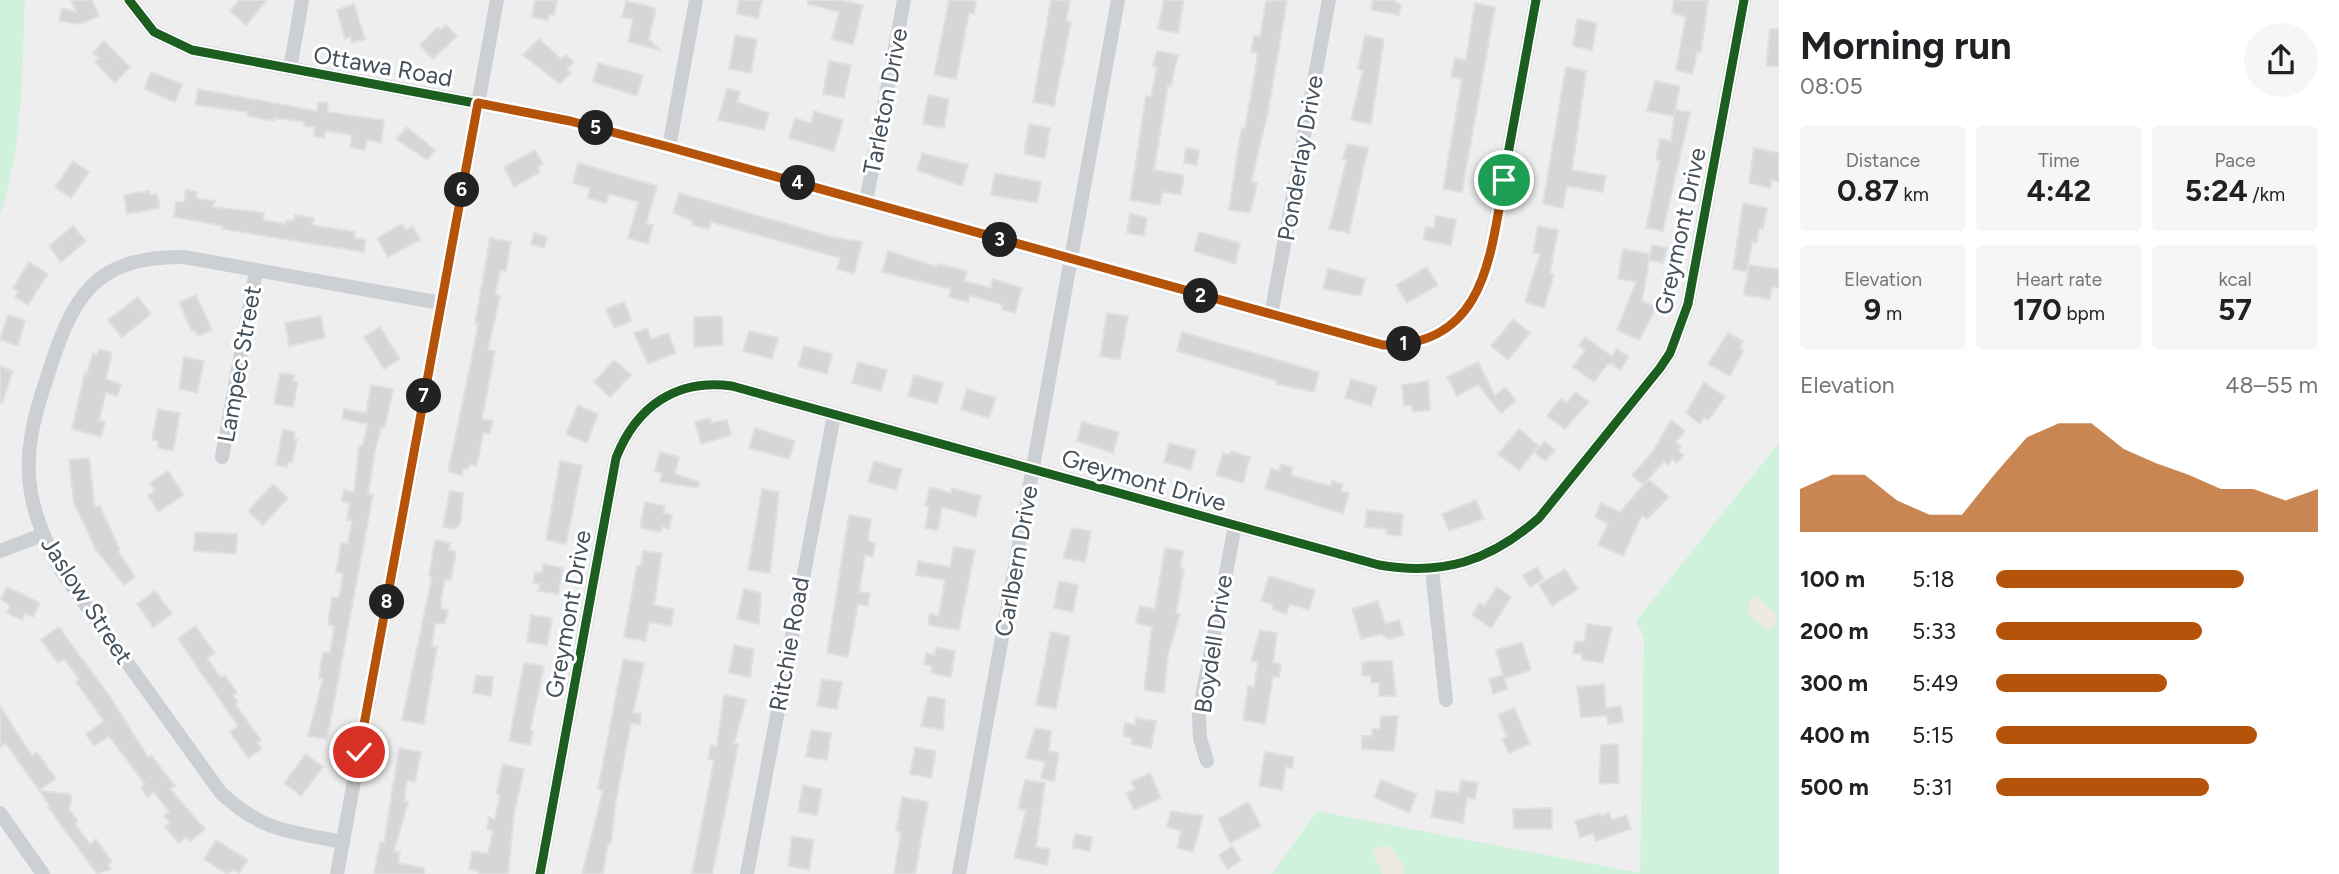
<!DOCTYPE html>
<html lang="en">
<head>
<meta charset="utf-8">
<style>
	:root { --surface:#fff; --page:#f6f6f6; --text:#202124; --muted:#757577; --accent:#b45309 }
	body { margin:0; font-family:Figtree,sans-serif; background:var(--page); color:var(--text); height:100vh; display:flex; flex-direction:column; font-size:26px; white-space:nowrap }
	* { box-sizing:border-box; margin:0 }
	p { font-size:23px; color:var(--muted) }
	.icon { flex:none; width:38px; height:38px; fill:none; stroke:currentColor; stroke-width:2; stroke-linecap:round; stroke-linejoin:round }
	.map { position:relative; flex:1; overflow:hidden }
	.side { display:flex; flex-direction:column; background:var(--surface); width:560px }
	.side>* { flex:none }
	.pin { position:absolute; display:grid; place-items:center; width:60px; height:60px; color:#fff; margin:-30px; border:4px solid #fff; border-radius:50%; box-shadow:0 2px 7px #0007 }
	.km { position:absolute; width:35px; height:35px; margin:-18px; border-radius:50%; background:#222; color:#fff; font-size:19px; line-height:35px; text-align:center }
	.round { display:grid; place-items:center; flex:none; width:74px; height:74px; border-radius:37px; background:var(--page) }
	.headline { display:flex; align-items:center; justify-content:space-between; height:119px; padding:0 21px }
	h1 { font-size:38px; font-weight:700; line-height:52px }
	.stats { display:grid; grid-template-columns:repeat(3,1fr); gap:10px; height:119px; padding:7px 21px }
	.stats div { display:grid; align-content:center; border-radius:7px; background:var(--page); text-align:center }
	.stats b { font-size:30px; font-weight:700 }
	.stats small { font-size:19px; font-weight:400 }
	.stats p { font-size:19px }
	.chart { height:196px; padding:14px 21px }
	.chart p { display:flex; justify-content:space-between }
	.chart svg { width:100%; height:126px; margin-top:7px; fill:var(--accent); opacity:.7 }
	ul { padding:0 21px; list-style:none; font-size:23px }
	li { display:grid; grid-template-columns:112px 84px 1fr; align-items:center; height:52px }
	li i { height:18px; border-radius:9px; background:var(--accent) }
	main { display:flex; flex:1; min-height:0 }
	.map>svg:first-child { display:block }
	.green { fill:#d0f1dc }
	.sand { fill:#efeae1 }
	.building { fill:#d6d6d9; stroke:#e0e0e1; stroke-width:2 }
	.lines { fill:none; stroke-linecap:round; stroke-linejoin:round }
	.minor { stroke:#cccfd3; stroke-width:14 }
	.cycleway-casing { stroke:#fff; stroke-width:13 }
	.cycleway { stroke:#1b5e20; stroke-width:9 }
	.route-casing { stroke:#fff; stroke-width:14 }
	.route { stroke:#b45309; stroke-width:9 }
	.labels { text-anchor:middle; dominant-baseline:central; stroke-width:6; stroke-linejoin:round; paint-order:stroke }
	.street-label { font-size:24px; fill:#44515d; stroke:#fff }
</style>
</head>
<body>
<main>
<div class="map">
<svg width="1779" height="874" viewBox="0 0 1779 874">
	<rect width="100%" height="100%" fill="#efeeee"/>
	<path class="green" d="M0,0H25C22,73 23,146 0,216Z
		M1779,443V874H1272L1317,811L1640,873L1644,638L1636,621Z"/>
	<path class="sand" d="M1759,598L1776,615L1775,625L1769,631L1748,614L1750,600Z
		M1388,845L1404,866V874H1383L1373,853L1376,849Z"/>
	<path class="building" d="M71,0H92L99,16L80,24L59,21L62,8L76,12Z
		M239,0H267L246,25L230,11Z
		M535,0H557L554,15L549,14L548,20L532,17Z
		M739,0H762L758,18L737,14Z
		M808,0H840L863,5L853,45L832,39L839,12L808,4Z
		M949,0H976L974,14L969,13L956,79L934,75Z
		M1051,0H1070L1066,21L1071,22L1054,106L1033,102Z
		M1164,0H1184L1178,33L1158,29Z
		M1287,0L1268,112L1251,182L1257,183L1254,198L1250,213L1229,210L1239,143L1242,128H1245L1257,60V53L1251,52L1254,36L1260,37L1266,1Z
		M1373,0H1395V3L1401,4L1399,15L1371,10Z
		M1674,0H1708L1701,52H1697L1693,74L1676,70L1686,17L1672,13Z
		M626,1L656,8L649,39L660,50L628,42L633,19L622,17Z
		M1475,3L1495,7L1462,192L1443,189L1462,79L1451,77L1455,58L1466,60Z
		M354,4L365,39L352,43L350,37L345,39L337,10Z
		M1577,19L1597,23L1592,50L1573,46Z
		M446,25L457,36L433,59L420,45L438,27L441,30Z
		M1770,29H1779V66H1766Z
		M735,35L757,39L751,73L729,69Z
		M1365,35L1384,39L1371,124L1351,120L1363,70L1358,69Z
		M539,39L561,59L566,55L574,62L567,69L571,73L560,84L523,55Z
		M104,41L130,67L115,83L95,62L99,59L93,53Z
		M1157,51L1178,55L1171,86L1168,85L1154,170L1184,175L1181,195L1162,192L1160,205L1130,200L1146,96L1151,97L1157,67L1153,66Z
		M829,61L851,65L844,98L823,94Z
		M598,63L643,75L637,96L593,82Z
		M1566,67L1586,71L1572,170L1606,176L1603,192L1567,186L1563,208L1543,204Z
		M151,72L182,84L175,102L144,89Z
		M1655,81L1680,86L1674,116L1647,111Z
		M727,88L740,92L737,102L769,113L764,130L718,120Z
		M198,89L317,111L318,102L328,103L327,112L384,120L381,143L367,140L365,150L350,147L352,135L325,131L324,138L314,136L315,127L304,126V122L274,118V121L248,116V112L195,105Z
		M928,95L949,99L944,128L923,124Z
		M1675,110L1690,112L1663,231L1646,228L1660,161L1656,160L1660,139L1671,141Z
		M814,111L843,120L834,151L789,138L795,118L811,123Z
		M1029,124L1050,128L1045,158L1024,154Z
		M407,127L435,150L427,160L396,139Z
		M1347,144L1368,148L1349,233L1329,229L1347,159H1343Z
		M1186,148L1199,150L1197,165L1184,163Z
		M1754,148L1779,153V182L1772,180L1770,188L1749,183Z
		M535,150L543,164L537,168L540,172L514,187L504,167Z
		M922,153L968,165L962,186L917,170Z
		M73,161L89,172L71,198L55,187Z
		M578,163L657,186L646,224L653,225L648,244L628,238L638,202L609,194L606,203L588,198L590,188L573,183Z
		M995,173L1041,182L1037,203L991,195Z
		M186,190L197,192L196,198L215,201L213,207L264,213L263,220L286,224L287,220L294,221L295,215L314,218L312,225L355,232L354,238L366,239L364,252L222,229L223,226L174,217L176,202H184Z
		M149,191L150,195L157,194L160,208L127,214L124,195Z
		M679,193L832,237L862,242L854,274L837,269L840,258L711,222L709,229L692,225L693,221L673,213Z
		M1743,203L1767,208L1763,229L1759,228L1757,243L1752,242L1747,272L1733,269Z
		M1130,213L1147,218L1144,236L1127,233Z
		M1436,216L1456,219L1451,245L1423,240L1426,227L1434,228Z
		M402,224L406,230L413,226L420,240L388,257L377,238Z
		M73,226L86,241L61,262L49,246Z
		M1538,226L1558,230L1550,273L1554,275L1544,308L1525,302L1540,254L1533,253Z
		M1199,232L1240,243L1235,264L1194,251Z
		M534,233L547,237L544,248L531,244Z
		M490,238L511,242L506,271L500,270L495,295L500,296L488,350L495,351L482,419L493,421L490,434L483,433L477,466L469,464L468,469L463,468L462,475L448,472L474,347L478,324H475Z
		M1652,245L1667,248L1663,263L1649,260Z
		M1623,249L1650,254L1642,301L1657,307L1639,340L1617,330L1636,282L1618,279Z
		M888,251L937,267L938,264L967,271L964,281L991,288L993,279L1022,288L1015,313L1002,309L1003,305L970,295L968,302L949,297L951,289L882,272Z
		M29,262L48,274L28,305L15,297L18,291L13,288Z
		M1749,265L1779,269V288L1772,287L1770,299L1744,295Z
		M1427,267L1438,285L1407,303L1396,285Z
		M1328,268L1365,279L1361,296L1323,289Z
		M196,295L212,330L198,336L195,331L192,332L179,302Z
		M138,297L151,314L122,337L108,320Z
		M624,302L632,321L614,328L606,309Z
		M1107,313L1128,316L1120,360L1100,356Z
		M8,315L25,320L18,346L0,340Z
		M321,316L325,338L289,346L285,323Z
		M722,316L723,345L694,347V317Z
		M1513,319L1530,333L1508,360L1491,346Z
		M380,327L400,359L384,369L364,337Z
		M647,328L651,339L668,333L676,353L648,364L634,333Z
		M749,331L778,338L772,359L743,351Z
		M1182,332L1319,372L1314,392L1276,384L1277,381L1177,351Z
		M1728,333L1743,341L1740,348L1744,350L1730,376L1708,364Z
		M1585,337L1612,356L1617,349L1629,357L1620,370L1611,363L1607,365L1594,382L1573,367L1585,350L1579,345Z
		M804,346L832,354L827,374L798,366Z
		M99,349L112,352L106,379L121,385L117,396L106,393L99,420L105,422L101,437L72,429L85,372L87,373L93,354L97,355Z
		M184,357L204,361L197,393L179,389Z
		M614,360L631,375L610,397L594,382Z
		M858,362L887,370L881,391L852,383Z
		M1478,362L1495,396L1505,387L1516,401L1501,413L1478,385L1457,396L1447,377Z
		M0,366L13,371L2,403H0Z
		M280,373L294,375L293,381L298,382L293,407L274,404Z
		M914,375L943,383L937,404L908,396Z
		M1351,379L1377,387L1371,406L1345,398Z
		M1428,381L1430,410L1413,412L1411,405L1404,406L1402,385Z
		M1704,382L1725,397L1708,420L1704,417L1700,424L1686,413Z
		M371,385L393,389L385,427H381L375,451L368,494L373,495L327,739L308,736L323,678H319L323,652L330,653L334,626L328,625L332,597L339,598L343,574L336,572L341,543L348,544L352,520H347L350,503L342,501L344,490L354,492L359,447L363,445L368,424L342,419L344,409L366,413Z
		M967,389L996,398L989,418L961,410Z
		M1575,392L1589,402L1565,429L1547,416L1561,398L1567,403Z
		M578,405L598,414L587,443L566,434Z
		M158,409L180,413L173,451L158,448V441L152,440Z
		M710,418L711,423L727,420L731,435L701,444L695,422Z
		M1671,420L1685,431L1676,442L1681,447L1678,451L1684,455L1677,463L1672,459L1668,465L1664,461L1643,485L1632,475L1652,453Z
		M1082,422L1119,432L1113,453L1077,441Z
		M755,428L795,441L789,459L749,448Z
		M283,429L295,432L294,439H297L292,462H288L287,467L276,465Z
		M1519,429L1539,446L1519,470L1498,454Z
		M1545,441L1555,450L1545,461L1534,452Z
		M1169,443L1196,450L1191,470L1164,462Z
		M1231,451L1250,457L1243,483L1216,475L1223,453L1230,455Z
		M660,452L679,457L675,474L700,482L698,488L660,482L662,473L655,471Z
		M89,458L95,508L100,506L120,550L118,551L135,577L124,585L96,550L74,503L69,460Z
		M560,461L582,465L566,544L546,540Z
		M874,461L902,469L896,490L868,482Z
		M1281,464L1293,468L1291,474L1296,477L1331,486L1332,481L1343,484L1341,491L1349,493L1343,514L1265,488L1271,468L1279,471Z
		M168,471L184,495L158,512L148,495L155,491L150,483Z
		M1648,479L1669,497L1647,519L1642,515L1623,556L1598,545L1608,523L1595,517L1601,503L1620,512Z
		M273,484L288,498L263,525L248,511Z
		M930,487L951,493L952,488L981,496L976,517L942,507L938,530L925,528L929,507L925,506Z
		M762,489L779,492L770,573L748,570Z
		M450,491L463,493L461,522L456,529L443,527Z
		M1476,500L1484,519L1449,531L1442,514Z
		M645,502L665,506L663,513L672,515L669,529L662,527L661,532L640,528Z
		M1367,510L1403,514L1401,536L1386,534V529L1365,527Z
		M849,515L871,519L868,541L875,543L873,557L865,555L859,592L870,593L868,606L858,604L848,657L827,653Z
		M1072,528L1091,531L1085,562L1063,558Z
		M195,532L237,534L236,554L194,551Z
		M435,540L450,543L449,550L456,551L451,580L445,579L441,601L442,609L448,610L445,623L435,624L432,646L437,647L424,724L402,720L432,577L429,576Z
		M954,547L975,550L959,630L928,625L930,614L939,616L945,580L916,575L918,561L950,567Z
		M1165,548L1183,551L1180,568L1184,569L1176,613L1180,614L1168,654L1164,693L1144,690L1152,627L1136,623L1140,606L1155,609Z
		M643,551L662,553L654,605L674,609L671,626L649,622L645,641L624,637L637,566H641Z
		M543,564L563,568L558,594L538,591L540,584L533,583L535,572L542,573Z
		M1537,567L1544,579L1530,587L1523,575Z
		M1565,569L1578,589L1552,606L1539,585Z
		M1269,576L1315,590L1309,610L1290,604L1286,614L1272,609L1273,605L1261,601Z
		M1059,581L1078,585L1073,612L1054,608Z
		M7,587L40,603L33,617L25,613L22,620L7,613L10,606L1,599Z
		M1497,587L1511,597L1491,628L1472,615L1480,603L1484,606Z
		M744,589L761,593L759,624L737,619Z
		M155,591L172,614L153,627L137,604Z
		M1378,601L1385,624L1399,620L1404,635L1389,639L1381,634L1361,639L1352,609Z
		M531,615L552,618L547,645L527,642Z
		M1587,624L1612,627L1603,663L1582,660V654L1573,653L1575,641L1584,642Z
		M195,626L215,653L207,658L221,678L225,675L237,693L233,695L238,702L235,704L261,740L257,743L262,749L248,758L230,732L238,726L178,639Z
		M59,627L111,698L148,757L151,755L175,786L170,789L205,829L190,842L186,837L179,843L165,827L170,822L164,816L169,812L154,792L147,797L141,788L145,784L109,736L94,746L86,734L104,721L76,682L79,679L64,659L58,663L41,640Z
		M1260,630L1277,633L1273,663L1281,664L1279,677L1273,676L1265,724L1243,720L1248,686L1254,687L1258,662L1251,661Z
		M1051,632L1070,636L1056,709L1036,705Z
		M1522,642L1531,670L1504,679L1508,689L1493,694L1489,679L1503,675L1496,650Z
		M734,645L754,649L750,677L729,673Z
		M936,647L955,651L951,677L931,673L932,666L924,664L926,653L935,655Z
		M623,659L644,663L633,713L641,714L640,725L631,723L615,806L611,844H608L603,874H582L603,790L598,789Z
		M1370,661H1392L1396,696H1379V683H1371V676H1362V663Z
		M524,663L544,666L530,731H533L530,745L509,741Z
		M476,675L493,677L491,696L473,693Z
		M822,679L842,682L837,709L817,706Z
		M1604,684L1606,708L1621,706L1623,722L1608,724L1607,715L1581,718L1577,687Z
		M724,695L746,699L734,743L738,744L732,777L712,874H692L714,760L708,759L711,745L717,746Z
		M928,696L945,699L943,730L921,726Z
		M0,706L32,756L37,752L56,779L39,790L5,743L0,748Z
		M1514,708L1530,744L1509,753L1502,739L1507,737L1498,715Z
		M1381,716H1398L1394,751L1362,749V736H1372V729H1380Z
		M1136,718L1156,721L1151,748L1131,744L1132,738L1123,736L1125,723L1135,725Z
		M1035,728L1051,731L1049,751L1059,753L1054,781L1041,778L1045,762L1026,758Z
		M811,730L831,733L827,760L806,757Z
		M1618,744L1619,783L1599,784L1601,745Z
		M915,747L936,751L931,778L910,774Z
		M399,748L421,752L415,782L407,780L404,801L408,802L394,851L400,852L398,863L424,868V874H374L380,842L384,843Z
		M1265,752L1294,757L1292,768L1286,767L1282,790L1259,786Z
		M306,754L323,767L301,796L284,783Z
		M503,764L524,769L514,814L508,874H478V871L469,869L472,851L488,854L493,830L487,829L489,817L495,819L500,795L496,794Z
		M1150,773L1161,798L1134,810L1126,793L1135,789L1131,782Z
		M1025,780L1045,783L1036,847L1050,849L1047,865L1014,858L1026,810L1018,809Z
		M1381,780L1417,794L1409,813L1374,797Z
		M1461,780L1478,783L1475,799L1467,798L1463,823L1431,817L1436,790L1459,793Z
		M803,785L822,789L817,815L798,812Z
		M40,791L69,794L72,798L69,809L78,821L75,824L90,844L96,839L112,862L108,865L111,869L97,874L48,807L50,806Z
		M902,797L928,802L915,874H894L901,832L896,831Z
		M1248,802L1261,826L1230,843L1218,819Z
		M1552,808V829H1514L1513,809Z
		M1171,811L1203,816L1193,852L1177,848L1181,831L1167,827Z
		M1600,813L1601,816L1609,813L1612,820L1626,815L1631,829L1596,841L1593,833L1580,838L1575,821Z
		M1075,834L1092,837L1090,851L1072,848Z
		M792,836L814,840L809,870L788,866Z
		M216,840L248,860L239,873L233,870L227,874L204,859Z
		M1232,846L1241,860L1228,869L1219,855Z"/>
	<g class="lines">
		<path class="minor" d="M129,0L154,32L192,50L571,121L1369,342C1425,353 1468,322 1487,270L1536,0
			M290,69L302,0
			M669,147L696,0
			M866,202L904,0
			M1271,315L1329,0
			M222,457L256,271
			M0,551L42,535
			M1432,570L1446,700
			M1207,761L1200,738L1199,713L1235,526
			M0,813L43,874
			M343,842C289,831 263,832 221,793L62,572C48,547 36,522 31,493C24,453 34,415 47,378C72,298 92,256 184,257L441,303
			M337,874L497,0
			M540,874L616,458C636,407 676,378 732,386L1379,565C1443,576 1490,561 1539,518L1660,368L1670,353L1688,304L1744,0
			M747,874L834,415
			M959,874L1118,0"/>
		<defs>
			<path id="cycleway" d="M129,0L154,32L192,50L571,121L1369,342C1425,353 1468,322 1487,270L1536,0
				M540,874L616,458C636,407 676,378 732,386L1379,565C1443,576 1490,561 1539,518L1660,368L1670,353L1688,304L1744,0"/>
		</defs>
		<use href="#cycleway" class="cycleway-casing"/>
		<use href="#cycleway" class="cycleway"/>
	</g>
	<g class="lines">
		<defs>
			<path id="route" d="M359,752L478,103L570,121L669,147L1383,345C1485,346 1490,257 1504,180"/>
		</defs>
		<use href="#route" class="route-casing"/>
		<use href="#route" class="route"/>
	</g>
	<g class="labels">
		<g class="street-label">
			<text transform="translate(383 66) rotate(10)">Ottawa Road</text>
			<text transform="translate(885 101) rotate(-79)">Tarleton Drive</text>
			<text transform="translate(1300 158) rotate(-80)">Ponderlay Drive</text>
			<text transform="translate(1680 231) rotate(-78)">Greymont Drive</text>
			<text transform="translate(239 364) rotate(-80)">Lampec Street</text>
			<text transform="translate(1144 480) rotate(16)">Greymont Drive</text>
			<text transform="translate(1016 561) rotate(-80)">Carlbern Drive</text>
			<text transform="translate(87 600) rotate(57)">Jaslow Street</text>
			<text transform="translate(568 614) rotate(-80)">Greymont Drive</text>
			<text transform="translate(789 644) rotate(-80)">Ritchie Road</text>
			<text transform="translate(1213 644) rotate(-81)">Boydell Drive</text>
		</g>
	</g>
</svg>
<div class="pin" style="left:1504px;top:180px;background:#1e9e55"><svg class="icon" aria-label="arrive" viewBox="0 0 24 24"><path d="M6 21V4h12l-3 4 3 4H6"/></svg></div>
<div class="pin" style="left:359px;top:752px;background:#d93025"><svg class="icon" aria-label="check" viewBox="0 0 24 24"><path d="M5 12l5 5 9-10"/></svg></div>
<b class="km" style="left:1404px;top:344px">1</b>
<b class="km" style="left:1201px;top:296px">2</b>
<b class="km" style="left:1000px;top:240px">3</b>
<b class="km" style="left:798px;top:183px">4</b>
<b class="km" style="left:596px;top:128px">5</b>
<b class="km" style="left:462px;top:190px">6</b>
<b class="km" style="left:424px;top:396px">7</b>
<b class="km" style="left:387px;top:602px">8</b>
</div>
<section class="side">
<div class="headline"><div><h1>Morning run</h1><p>08:05</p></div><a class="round"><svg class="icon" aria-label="share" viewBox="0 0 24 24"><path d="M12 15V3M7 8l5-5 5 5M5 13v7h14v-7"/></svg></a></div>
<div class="stats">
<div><p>Distance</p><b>0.87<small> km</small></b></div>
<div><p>Time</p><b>4:42</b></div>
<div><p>Pace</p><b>5:24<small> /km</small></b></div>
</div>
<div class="stats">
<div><p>Elevation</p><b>9<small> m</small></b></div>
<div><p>Heart rate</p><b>170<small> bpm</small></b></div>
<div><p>kcal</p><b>57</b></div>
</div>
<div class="chart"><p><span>Elevation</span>48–55 m</p>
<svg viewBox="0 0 160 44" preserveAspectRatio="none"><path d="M0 44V29L10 24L20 24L30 33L40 38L50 38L60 24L70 11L80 6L90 6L100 15L110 20L120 24L130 29L140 29L150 33L160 29V44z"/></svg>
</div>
<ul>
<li><b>100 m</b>5:18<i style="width:77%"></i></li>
<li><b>200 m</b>5:33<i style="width:64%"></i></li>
<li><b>300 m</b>5:49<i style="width:53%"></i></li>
<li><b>400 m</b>5:15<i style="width:81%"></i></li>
<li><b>500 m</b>5:31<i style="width:66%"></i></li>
</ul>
</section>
</main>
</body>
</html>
